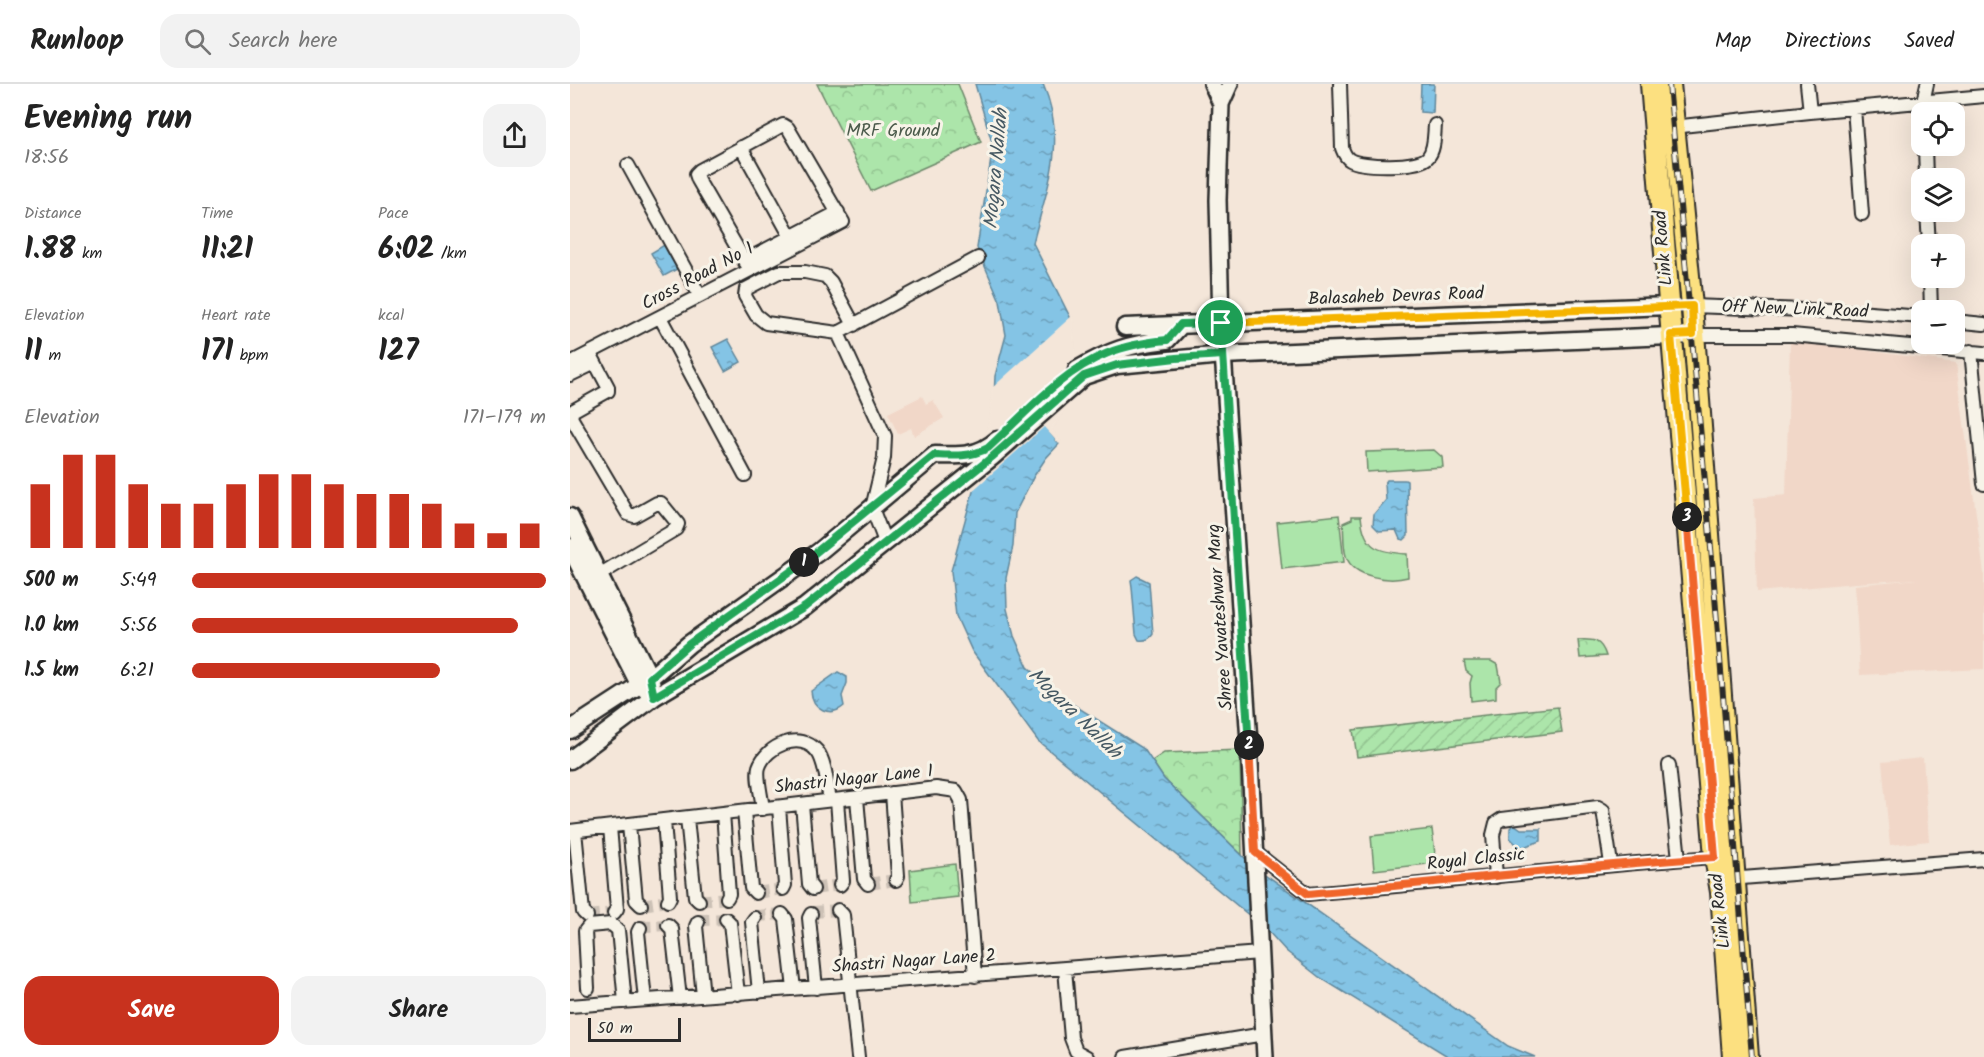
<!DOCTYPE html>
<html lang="en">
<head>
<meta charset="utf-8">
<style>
	:root { --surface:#fff; --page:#f2f2f2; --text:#222; --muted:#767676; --line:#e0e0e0; --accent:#c8321e }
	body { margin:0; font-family:Kalam,sans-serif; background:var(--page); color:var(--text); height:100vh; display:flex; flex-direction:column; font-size:22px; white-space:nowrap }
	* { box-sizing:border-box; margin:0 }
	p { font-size:20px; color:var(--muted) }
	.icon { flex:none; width:33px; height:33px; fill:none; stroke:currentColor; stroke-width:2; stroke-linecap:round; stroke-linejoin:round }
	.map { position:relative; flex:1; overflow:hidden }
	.sheet { display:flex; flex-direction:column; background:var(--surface); width:570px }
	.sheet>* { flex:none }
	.buttons { position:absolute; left:1341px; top:18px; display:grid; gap:12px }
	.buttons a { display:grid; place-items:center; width:54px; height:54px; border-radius:12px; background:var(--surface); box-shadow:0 6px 24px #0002; font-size:30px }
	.scale { position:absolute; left:18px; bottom:15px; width:93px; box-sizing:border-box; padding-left:6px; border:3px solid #2b2b2b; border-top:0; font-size:16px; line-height:21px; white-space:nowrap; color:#2b2b2b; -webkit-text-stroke:4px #f7f3e8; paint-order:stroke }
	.pin { position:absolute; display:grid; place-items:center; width:51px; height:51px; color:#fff; margin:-26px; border:3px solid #fff; border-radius:50%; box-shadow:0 2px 6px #0007 }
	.km { position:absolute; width:30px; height:30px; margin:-15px; border-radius:50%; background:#222; color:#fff; font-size:16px; line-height:30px; text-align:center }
	.round { display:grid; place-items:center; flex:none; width:63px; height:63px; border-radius:18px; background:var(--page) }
	.overview { display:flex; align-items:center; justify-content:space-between; height:102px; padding:0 24px }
	h1 { font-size:33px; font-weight:700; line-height:45px }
	.stats { display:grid; grid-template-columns:repeat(3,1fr); gap:9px; height:102px; padding:6px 24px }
	.stats div { display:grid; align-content:center }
	.stats b { font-size:30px; font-weight:700 }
	.stats small { font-size:16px; font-weight:400 }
	.stats p { font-size:16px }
	.chart { height:168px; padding:12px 24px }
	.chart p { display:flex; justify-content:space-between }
	.chart svg { width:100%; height:108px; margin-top:6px; stroke:var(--accent); stroke-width:6 }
	.button { display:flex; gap:12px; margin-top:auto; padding:12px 24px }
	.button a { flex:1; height:69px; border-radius:18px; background:var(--accent); color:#fff; font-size:24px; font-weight:700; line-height:69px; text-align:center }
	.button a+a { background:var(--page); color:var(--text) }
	ul { padding:0 24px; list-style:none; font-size:20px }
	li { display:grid; grid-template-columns:96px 72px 1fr; align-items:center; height:45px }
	li i { height:15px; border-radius:8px; background:var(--accent) }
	header { display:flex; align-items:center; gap:36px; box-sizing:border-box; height:84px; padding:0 30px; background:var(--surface); border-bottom:2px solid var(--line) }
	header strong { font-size:28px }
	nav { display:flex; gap:33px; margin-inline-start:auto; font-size:21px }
	.search { width:420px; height:54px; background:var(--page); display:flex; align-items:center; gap:15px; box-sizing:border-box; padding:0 21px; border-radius:18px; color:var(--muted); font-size:22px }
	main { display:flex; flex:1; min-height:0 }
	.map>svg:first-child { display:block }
	.built { fill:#f1d7c8 }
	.grass { fill:#ace5aa; stroke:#6c886a; stroke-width:1.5 }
	.forest { fill:url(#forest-crowns); stroke:#6c886a; stroke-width:1.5 }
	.garden { fill:url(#garden-furrows); stroke:#6c886a; stroke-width:1.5 }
	.water { fill:url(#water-ripples); stroke:#60879b; stroke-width:1.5 }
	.pier { fill:#f4e6d9 }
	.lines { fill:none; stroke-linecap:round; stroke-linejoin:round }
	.minor-tunnel { stroke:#ccc1b6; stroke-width:12; stroke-dasharray:12 6; stroke-linecap:butt }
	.minor-casing { stroke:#2b2b2b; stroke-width:16 }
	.tertiary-casing { stroke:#2b2b2b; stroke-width:20 }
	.secondary-casing { stroke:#2b2b2b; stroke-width:21 }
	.primary-casing { stroke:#2b2b2b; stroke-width:24 }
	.minor { stroke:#f7f3e8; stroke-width:12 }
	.tertiary { stroke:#f7f3e8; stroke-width:15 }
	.secondary { stroke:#f7f3e8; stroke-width:16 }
	.primary { stroke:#fce080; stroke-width:20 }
	.rail-casing { stroke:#2b2b2b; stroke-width:6 }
	.rail { stroke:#f7f3e8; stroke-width:4; stroke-dasharray:11; stroke-linecap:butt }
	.split-1-casing { stroke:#fff; stroke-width:12 }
	.split-2-casing { stroke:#fff; stroke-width:12 }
	.split-3-casing { stroke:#fff; stroke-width:12 }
	.split-4-casing { stroke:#fff; stroke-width:12 }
	.split-1 { stroke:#22a559; stroke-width:8 }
	.split-2 { stroke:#22a559; stroke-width:8 }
	.split-3 { stroke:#f0652b; stroke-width:8 }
	.split-4 { stroke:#f5b400; stroke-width:8 }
	.labels { text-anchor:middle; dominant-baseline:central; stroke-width:6; stroke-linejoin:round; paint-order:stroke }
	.park-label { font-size:18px; fill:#4b5a4b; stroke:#f7f3e8 }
	.street-label { font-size:18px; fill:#2b2b2b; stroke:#f7f3e8 }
	.water-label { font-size:20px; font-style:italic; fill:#465963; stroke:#f7f3e8 }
</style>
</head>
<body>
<header>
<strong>Runloop</strong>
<div class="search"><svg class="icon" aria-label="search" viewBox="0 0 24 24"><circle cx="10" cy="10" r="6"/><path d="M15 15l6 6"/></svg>Search here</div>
<nav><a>Map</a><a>Directions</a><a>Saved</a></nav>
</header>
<main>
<section class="sheet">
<div class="overview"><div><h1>Evening run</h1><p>18:56</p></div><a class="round"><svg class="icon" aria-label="share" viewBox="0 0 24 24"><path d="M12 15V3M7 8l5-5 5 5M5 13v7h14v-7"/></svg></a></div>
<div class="stats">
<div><p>Distance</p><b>1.88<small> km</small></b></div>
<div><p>Time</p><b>11:21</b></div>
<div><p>Pace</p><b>6:02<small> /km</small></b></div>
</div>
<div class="stats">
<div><p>Elevation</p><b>11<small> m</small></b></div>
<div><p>Heart rate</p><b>171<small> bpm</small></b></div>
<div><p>kcal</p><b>127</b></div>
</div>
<div class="chart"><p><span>Elevation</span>171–179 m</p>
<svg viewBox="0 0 160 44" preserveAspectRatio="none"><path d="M5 44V18M15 44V6M25 44V6M35 44V18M45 44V26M55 44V26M65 44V18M75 44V14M85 44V14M95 44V18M105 44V22M115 44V22M125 44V26M135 44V34M145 44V38M155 44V34"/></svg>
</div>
<ul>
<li><b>500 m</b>5:49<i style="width:100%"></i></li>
<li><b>1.0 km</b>5:56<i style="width:92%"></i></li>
<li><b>1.5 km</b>6:21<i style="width:70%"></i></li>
</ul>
<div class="button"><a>Save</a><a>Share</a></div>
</section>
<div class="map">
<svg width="1414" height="973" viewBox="0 0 1414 973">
	<defs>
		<pattern id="forest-crowns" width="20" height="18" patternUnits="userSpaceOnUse" patternTransform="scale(1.5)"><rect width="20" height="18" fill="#ace5aa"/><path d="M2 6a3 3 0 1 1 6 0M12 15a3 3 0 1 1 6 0" fill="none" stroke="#94c592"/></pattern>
		<pattern id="garden-furrows" width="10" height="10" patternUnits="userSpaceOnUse" patternTransform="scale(1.5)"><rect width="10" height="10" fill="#ace5aa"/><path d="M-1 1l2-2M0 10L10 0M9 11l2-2" fill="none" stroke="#94c592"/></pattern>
		<pattern id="water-ripples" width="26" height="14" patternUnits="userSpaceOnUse" patternTransform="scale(1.5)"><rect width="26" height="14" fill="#84c4e5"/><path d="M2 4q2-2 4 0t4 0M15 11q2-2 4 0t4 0" fill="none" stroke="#6c9fba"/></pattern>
	</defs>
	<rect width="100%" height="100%" fill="#f4e6d9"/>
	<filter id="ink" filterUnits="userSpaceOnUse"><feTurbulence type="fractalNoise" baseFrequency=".0167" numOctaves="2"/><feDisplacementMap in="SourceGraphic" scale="12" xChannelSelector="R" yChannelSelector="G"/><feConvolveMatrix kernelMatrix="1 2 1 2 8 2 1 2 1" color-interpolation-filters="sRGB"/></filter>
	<g filter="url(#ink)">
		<path class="built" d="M1220,256L1386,279L1414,490V585L1290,591L1285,501L1348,495L1286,499L1187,508L1184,414L1216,411Z
			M352,312L356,320L363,316L374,334L344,352L341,344L328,350L318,329Z
			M1353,674L1359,757L1320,761L1312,678Z"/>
		<path class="grass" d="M864,366L872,373L873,383L797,388L796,368Z
			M769,431L774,478L712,485L707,438Z
			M782,432H791C794,464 807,468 837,470L838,493C820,498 783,494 776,472C773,462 774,449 773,439L782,435Z
			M894,577H921L928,581L931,598L926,603V614L901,617L900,599L902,592L896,587Z
			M862,745L866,779L804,786L801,752Z"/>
		<path class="forest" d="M247,0H388L411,58L301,107Z
			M1008,556C1024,555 1031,556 1036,572L1010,574Z
			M670,666L672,771L594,695L582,677L594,669Z
			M385,780L388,813L342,818L340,786Z"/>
		<path class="garden" d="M988,623L992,648L787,673L783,646Z"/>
		<path class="water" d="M405,0H473C498,58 477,102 463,159L500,233L502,254L478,346L489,360L476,374L464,392L445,429L443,462L436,494L437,525L444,552L458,583L488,611L574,665L594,695L682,781L938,962L965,973H879L749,893L716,867L698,847L468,657L402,567L386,532L381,487L423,335L425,292L436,251L430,217L407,164L423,62Z
			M851,0H864L863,29L850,28Z
			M96,160L109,184L94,192L81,169Z
			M158,255L171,278L155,287L142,263Z
			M817,396H835L837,397L838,452L834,456L830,455L826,446L809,447L803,441L804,430L816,416L815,399Z
			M567,492L579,498L583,550C580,555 575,557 569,556L566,550L562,503L561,496Z
			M268,588L277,593V599L272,612L274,622C260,634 242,625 241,607Z
			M944,740L951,745H971V757L950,764L940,754V744Z"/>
		<path class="pier" d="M503,231L506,282L499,317L482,346L491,358L489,360L474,343L399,410L420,334L422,304Z"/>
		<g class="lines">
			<path class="minor-tunnel" d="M298,800L326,796
				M243,805L270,801
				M186,809L213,805
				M129,817L157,814
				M71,821L98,817
				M241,830L244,828L268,826
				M17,832L44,829
				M185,834L188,832L212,830
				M128,838L131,836L156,835
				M70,844L73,842L98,841"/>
			<defs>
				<path id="minor" d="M770,0L772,64C774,69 775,73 780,76C792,83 849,84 858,73C865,65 864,51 865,41
					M1284,24L1292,130
					M1240,28L1414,12
					M1354,28L1353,18L1357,0
					M1103,43L1240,28L1237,0
					M1355,62L1356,94
					M171,63L221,153
					M58,81L130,212
					M1357,128L1359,160
					M174,177L268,128
					M1360,194L1361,226
					M1122,222L1288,228L1352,233
					M90,233L175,391
					M1384,237L1414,240
					M268,249L196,239L186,231L179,219L175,212L176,205L209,188H235L255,192L261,198L284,241
					M1123,251H1222L1414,269
					M1401,267L1414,400
					M20,269L38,303V307L4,326L1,331L2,335L58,430L64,432L87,419H91L108,440L106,445L29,491
					M0,279L273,138L218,44L213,41L130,86L126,90L128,96L180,186
					M0,291L25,279
					M315,458L302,424L314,374L315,352L268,249L408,174
					M1099,681L1109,775
					M322,709L328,792L326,796
					M287,714L294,795L298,800
					M267,716L273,797L270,801
					M232,720L239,800L243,805
					M209,723L215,801L213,805
					M193,725C192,714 186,692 189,683C197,661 230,647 247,667C256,678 257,702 260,716
					M174,727L181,804L186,809
					M153,729L159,810L157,814
					M117,734L125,813L129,817
					M94,737L100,813L98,817
					M59,741L66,816L71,821
					M40,743L47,825L44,829
					M0,747L366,704L386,707L391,716L405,892
					M5,747L13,828L17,832
					M685,768L738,810C874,799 1009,782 1145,773
					M926,793L923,751L926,739L932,735L1028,723L1033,726L1041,780
					M1159,795L1414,775
					M268,826L273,831L288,973
					M212,830L216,835L224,905
					M241,830L239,834L246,904
					M185,834L182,838L189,908
					M156,835L160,839L168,910
					M128,838L126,842L133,912
					M98,841L102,845L110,914
					M70,844L68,848L75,916
					M495,885L501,954L506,967L517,973
					M18,904L15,847L19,842L41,840L48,846L55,918
					M0,922L690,869
					M555,973L694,950"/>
				<path id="tertiary" d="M642,0L651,20
					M660,0L651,20L648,116L651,239L679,658L695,973"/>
				<path id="secondary" d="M555,243L1099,222
					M507,286C539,267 559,260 597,256L611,241
					M0,433L80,594L82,602
					M0,463L69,600L77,607
					M0,646L80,594L119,560L250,467L365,371C389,372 408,373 427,356
					M0,676L84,613L235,523L422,373L514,292L547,281L653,271L1123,251"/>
				<path id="primary" d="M1081,0L1145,773L1151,808L1163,973
					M1100,0L1122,222L1178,973"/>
			</defs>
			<use href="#minor" class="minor-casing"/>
			<use href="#tertiary" class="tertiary-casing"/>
			<use href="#secondary" class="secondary-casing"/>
			<use href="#primary" class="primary-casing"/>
			<use href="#minor" class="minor"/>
			<use href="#tertiary" class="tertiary"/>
			<use href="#secondary" class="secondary"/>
			<use href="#primary" class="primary"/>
			<defs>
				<path id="rail" d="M1099,0L1142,475L1182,973"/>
			</defs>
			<use href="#rail" class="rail-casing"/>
			<use href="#rail" class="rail"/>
		</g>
	</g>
	<g class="lines" filter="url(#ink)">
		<defs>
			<path id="split-1" d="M234,478L119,560L80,594L84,613L235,523L422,373L514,292L547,281L606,274L653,271L651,239"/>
			<path id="split-2" d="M234,478L365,371C384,372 401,373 418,364C454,331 491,287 538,269C557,261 577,258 597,256L611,240L651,239L679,661"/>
			<path id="split-3" d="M679,661L685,768L738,810C874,798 1009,782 1145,773L1117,433"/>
			<path id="split-4" d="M651,239L1122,222L1123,250L1101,251L1117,433"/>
		</defs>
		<use href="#split-1" class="split-1-casing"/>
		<use href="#split-2" class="split-2-casing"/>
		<use href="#split-3" class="split-3-casing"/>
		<use href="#split-4" class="split-4-casing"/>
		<use href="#split-1" class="split-1"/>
		<use href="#split-2" class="split-2"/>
		<use href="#split-3" class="split-3"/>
		<use href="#split-4" class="split-4"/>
	</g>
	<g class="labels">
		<g class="park-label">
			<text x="323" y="47">MRF Ground</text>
		</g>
		<g class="street-label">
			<text transform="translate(1094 164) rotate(-95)">Link Road</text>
			<text transform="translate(128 193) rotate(-28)">Cross Road No 1</text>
			<text transform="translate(826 213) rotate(-2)">Balasaheb Devras Road</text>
			<text transform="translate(1225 226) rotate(2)">Off New Link Road</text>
			<text transform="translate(651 533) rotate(-94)">Shree Yavateshwar Marg</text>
			<text transform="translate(284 696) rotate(-6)">Shastri Nagar Lane 1</text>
			<text transform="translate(906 776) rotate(-6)">Royal Classic</text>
			<text transform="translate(1151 827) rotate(-96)">Link Road</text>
			<text transform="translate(344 878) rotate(-4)">Shastri Nagar Lane 2</text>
		</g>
		<g class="water-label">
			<text transform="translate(427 85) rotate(-85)">Mogara Nallah</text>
			<text transform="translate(504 630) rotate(44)">Mogara Nallah</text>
		</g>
	</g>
</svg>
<div class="buttons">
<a><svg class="icon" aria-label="locate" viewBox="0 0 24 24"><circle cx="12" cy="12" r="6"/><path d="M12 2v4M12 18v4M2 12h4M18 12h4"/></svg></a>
<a><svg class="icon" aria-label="layers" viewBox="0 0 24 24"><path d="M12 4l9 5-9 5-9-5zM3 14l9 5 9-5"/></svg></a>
<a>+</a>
<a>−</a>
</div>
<div class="scale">50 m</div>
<div class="pin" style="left:651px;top:239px;background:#1e9e55"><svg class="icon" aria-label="arrive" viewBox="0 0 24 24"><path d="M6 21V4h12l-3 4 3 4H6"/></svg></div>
<b class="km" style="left:234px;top:478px">1</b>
<b class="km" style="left:679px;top:661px">2</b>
<b class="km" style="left:1117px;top:433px">3</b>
</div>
</main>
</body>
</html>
